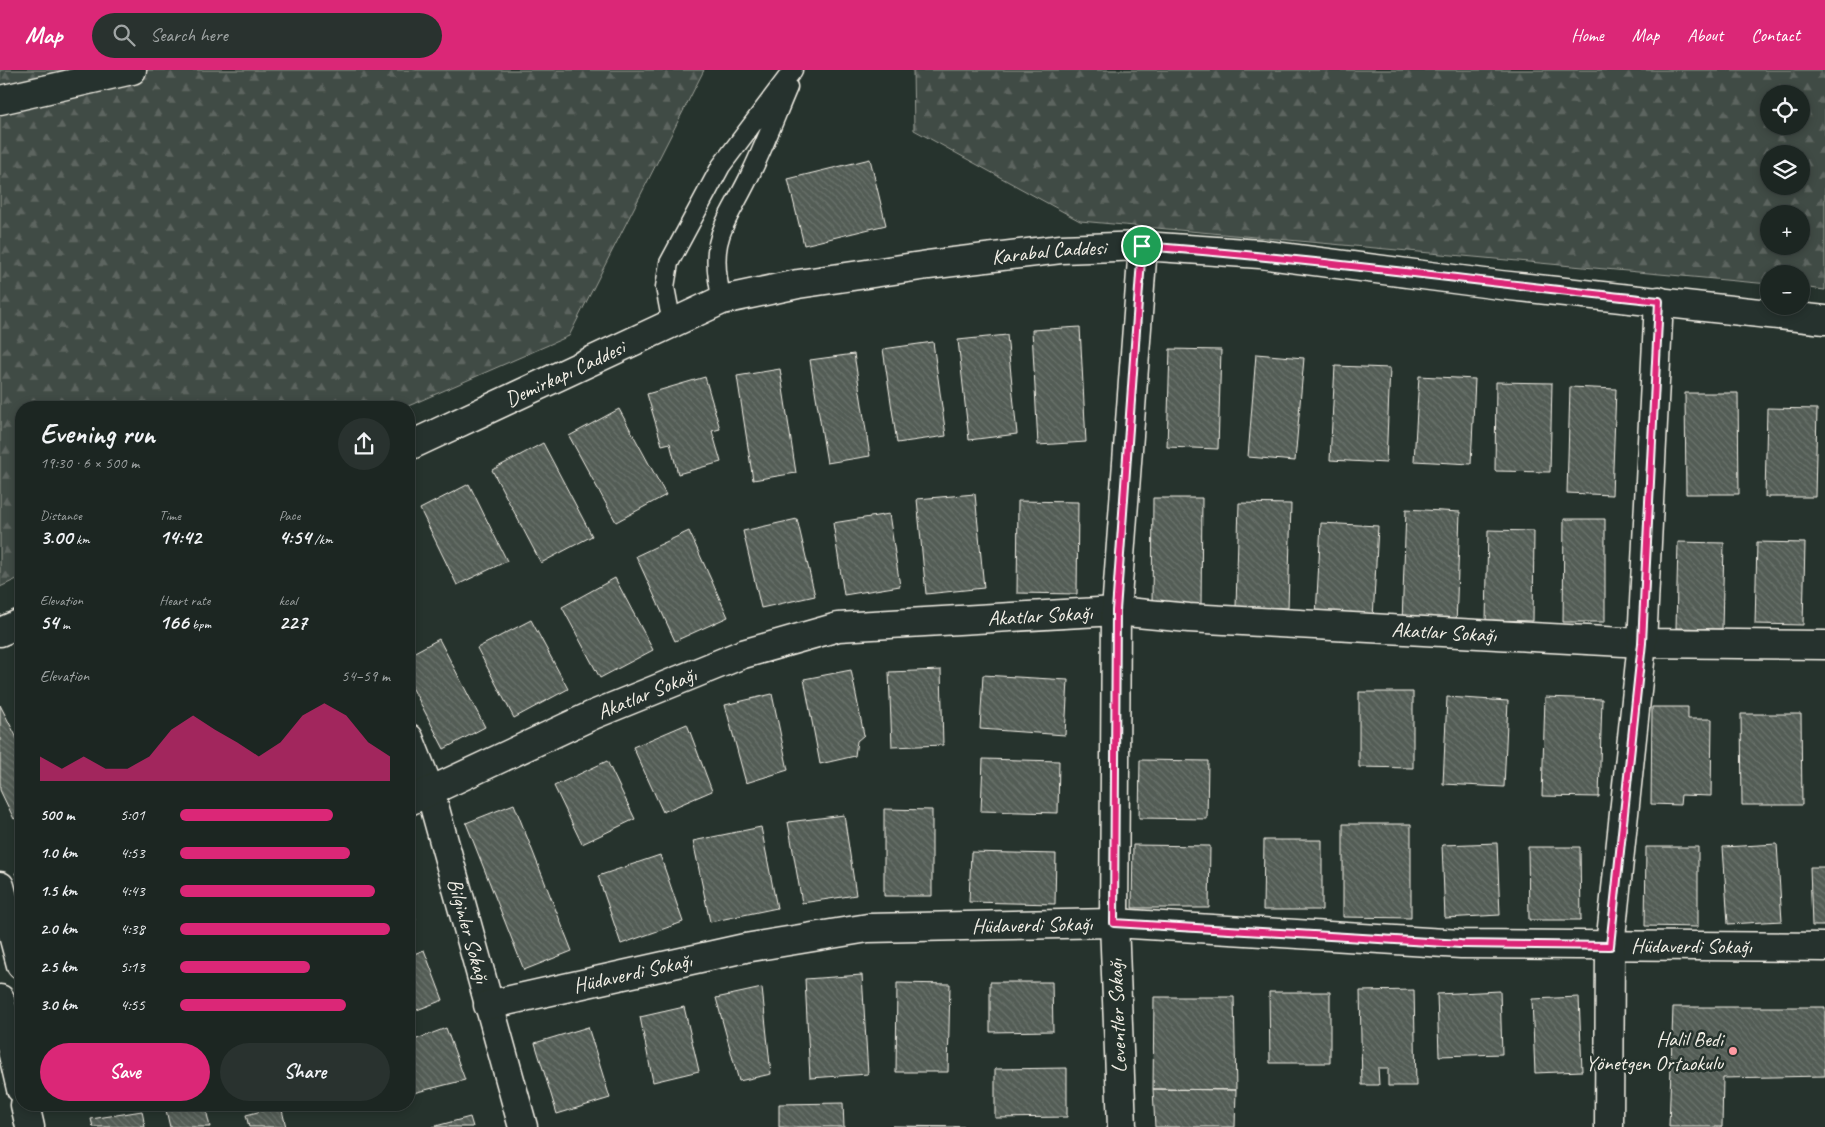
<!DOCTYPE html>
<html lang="en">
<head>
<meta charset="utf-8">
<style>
	:root { --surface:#1c2622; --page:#29322f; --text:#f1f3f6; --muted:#a0a5a5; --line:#3a4340; --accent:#db2777 }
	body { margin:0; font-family:Caveat,sans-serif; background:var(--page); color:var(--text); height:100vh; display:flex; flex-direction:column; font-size:19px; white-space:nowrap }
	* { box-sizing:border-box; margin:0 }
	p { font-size:16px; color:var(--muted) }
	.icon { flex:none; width:28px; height:28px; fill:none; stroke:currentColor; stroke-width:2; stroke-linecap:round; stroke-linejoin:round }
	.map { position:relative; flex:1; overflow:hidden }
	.drawer { position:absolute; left:15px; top:331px; width:400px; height:710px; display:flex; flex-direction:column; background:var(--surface); border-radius:20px; box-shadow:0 2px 8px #0003,0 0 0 1px var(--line) }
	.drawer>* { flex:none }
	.fabs { position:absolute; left:1760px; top:15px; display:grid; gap:10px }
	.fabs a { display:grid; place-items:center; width:50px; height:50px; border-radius:50%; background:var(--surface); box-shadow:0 2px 8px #0003,0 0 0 1px var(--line); font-size:25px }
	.pin { position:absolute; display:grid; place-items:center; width:42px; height:42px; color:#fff; margin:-21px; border:2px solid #fff; border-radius:50%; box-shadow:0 1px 5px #0007 }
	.round { display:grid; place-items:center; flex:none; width:52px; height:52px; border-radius:26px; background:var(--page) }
	.head { display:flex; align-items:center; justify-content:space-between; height:85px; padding:0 25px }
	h1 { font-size:28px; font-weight:700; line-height:38px }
	.metrics { display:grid; grid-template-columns:repeat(3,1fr); gap:8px; height:85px; padding:5px 25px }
	.metrics div { display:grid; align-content:center }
	.metrics b { font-size:21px; font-weight:700 }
	.metrics small { font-size:14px; font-weight:400 }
	.metrics p { font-size:14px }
	.chart { height:140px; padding:10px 25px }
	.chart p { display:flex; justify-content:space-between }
	.chart svg { width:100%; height:90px; margin-top:5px; fill:var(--accent); opacity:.7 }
	.button { display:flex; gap:10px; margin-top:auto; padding:10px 25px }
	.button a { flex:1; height:58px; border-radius:30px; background:var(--accent); color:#fff; font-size:20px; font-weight:700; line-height:58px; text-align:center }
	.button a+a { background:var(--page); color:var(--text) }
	ul { padding:0 25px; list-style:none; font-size:16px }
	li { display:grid; grid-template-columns:80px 60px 1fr; align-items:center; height:38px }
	li i { height:12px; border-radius:6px; background:var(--accent) }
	header { display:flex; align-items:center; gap:30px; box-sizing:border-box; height:70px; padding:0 25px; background:var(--accent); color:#fff }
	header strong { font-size:24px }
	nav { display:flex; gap:28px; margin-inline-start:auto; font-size:18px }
	.search { width:350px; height:45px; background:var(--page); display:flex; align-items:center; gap:12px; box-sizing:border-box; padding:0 18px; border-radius:28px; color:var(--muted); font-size:19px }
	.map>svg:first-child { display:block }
	.forest { fill:url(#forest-firs); stroke:#9a9e96; fill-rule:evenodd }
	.building { fill:url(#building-back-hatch); stroke:#f4f1e8 }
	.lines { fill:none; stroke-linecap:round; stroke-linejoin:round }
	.service-casing { stroke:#f4f1e8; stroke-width:21 }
	.minor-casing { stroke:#f4f1e8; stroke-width:31 }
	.tertiary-casing { stroke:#f4f1e8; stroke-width:31 }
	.service { stroke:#26332d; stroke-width:18 }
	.minor { stroke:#26332d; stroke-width:28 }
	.tertiary { stroke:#26332d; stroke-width:28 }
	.route-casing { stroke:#fff; stroke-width:10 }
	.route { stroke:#db2777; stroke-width:6 }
	.poi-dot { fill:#ff9aa2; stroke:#26332d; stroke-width:2 }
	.labels { text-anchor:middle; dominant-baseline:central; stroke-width:5; stroke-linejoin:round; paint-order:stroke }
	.street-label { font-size:21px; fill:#f4f1e8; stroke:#26332d }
	.poi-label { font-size:21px; fill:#f4f1e8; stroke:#26332d; text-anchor:end }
</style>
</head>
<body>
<header>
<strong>Map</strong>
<div class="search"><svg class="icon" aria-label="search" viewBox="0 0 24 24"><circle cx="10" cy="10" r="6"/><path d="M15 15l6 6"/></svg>Search here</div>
<nav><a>Home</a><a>Map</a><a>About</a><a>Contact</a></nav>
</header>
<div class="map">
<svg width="1825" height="1057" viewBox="0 0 1825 1057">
	<defs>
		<pattern id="forest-firs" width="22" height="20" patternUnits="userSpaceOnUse" patternTransform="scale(1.25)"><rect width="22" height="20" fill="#414b45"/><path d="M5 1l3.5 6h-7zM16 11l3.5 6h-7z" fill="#5d6560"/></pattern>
		<pattern id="building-back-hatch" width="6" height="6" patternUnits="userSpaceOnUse" patternTransform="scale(1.25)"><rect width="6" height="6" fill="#525c55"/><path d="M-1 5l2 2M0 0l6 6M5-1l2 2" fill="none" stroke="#6c746d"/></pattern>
	</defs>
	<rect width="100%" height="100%" fill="#26332d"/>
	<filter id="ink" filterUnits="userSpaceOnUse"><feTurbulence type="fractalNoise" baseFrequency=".02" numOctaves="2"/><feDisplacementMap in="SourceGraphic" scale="10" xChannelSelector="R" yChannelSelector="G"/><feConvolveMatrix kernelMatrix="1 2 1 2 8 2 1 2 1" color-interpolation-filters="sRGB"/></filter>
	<g filter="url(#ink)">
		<path class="forest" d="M0,0H704L569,266L406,337L21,338V507L0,517Z
			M913,0H1825V220L1801,217V204H1769V214L1080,151L914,60ZM1769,24H1801V56H1769ZM1769,84H1801V116H1769ZM1769,144H1801V176H1769Z"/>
		<path class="building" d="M870,89L886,155L804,175L788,109Z
			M1080,257L1086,372L1038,375L1032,260Z
			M1007,265L1017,364L969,370L958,270Z
			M933,272L946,366L897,373L883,279Z
			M1170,279L1221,280L1218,379L1167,377Z
			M854,284L870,386L827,393L810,290Z
			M1256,284L1304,288L1295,391L1248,387Z
			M1335,296L1390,298L1386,393L1330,390Z
			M780,299L796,403L753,410L737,306Z
			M1419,306L1475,309L1471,394L1414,391Z
			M705,307L720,359L712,361L721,392L678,404L670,373L662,375L647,324Z
			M1496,312L1552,313L1550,402L1495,401Z
			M1570,317L1616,319L1612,425L1567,423Z
			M1685,323H1738L1739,424H1686Z
			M1767,338L1817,339L1815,427H1765Z
			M619,339L666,425L616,452L569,366Z
			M543,373L592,466L541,493L492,400Z
			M469,414L507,491L457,515L420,439Z
			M975,424L984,518L926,524L917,429Z
			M1153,428H1202L1201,536L1152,535Z
			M1018,431L1078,432L1077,524L1017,523Z
			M1239,433L1291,434L1288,538L1236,537Z
			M1406,439L1460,442L1456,556L1402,553Z
			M889,444L900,516L844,525L833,453Z
			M797,449L815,526L761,538L743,461Z
			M1564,449H1605V552H1563Z
			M1321,453L1378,456L1373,549L1316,546Z
			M1488,460L1534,461L1533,551L1486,550Z
			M689,461L728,547L675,571L636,486Z
			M1678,472L1724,473L1722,559L1676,558Z
			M1757,472L1805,473L1803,555L1755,554Z
			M615,508L653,580L600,608L562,537Z
			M531,550L568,619L514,648L477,578Z
			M439,569L485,657L444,679L409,611V585Z
			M851,600L864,665L857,671L855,686L820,694L804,609Z
			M941,600L943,675L892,677L889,602Z
			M983,605L1068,610L1065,665L980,659Z
			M1359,622H1413V698L1359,697Z
			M772,624L788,700L746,713L725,635Z
			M1447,627L1508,631L1504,717L1443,714Z
			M1545,627L1602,629L1599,727L1542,726Z
			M0,635L21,676V745L14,749L0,720Z
			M1652,637H1688V649H1712L1711,726L1681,725L1680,735L1651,734Z
			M1741,644H1801L1802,735H1742Z
			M687,654L712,721L663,742L633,677Z
			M983,689L1059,691L1058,743L981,741Z
			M1140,690L1208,691L1207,749L1139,748Z
			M607,691L635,749L582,774L554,716Z
			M514,734L572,881L524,900L466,753Z
			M884,739L932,740V826H884Z
			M844,745L856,825L802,833L788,752Z
			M1343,754H1411V848L1343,847Z
			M761,757L777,838L710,852L693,771Z
			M1264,770H1322V840H1263Z
			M1497,773L1500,845L1445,848L1442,775Z
			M1777,774L1782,851L1728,854L1723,777Z
			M1133,775L1210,776L1209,838H1132Z
			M1528,777H1580L1581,850H1529Z
			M1646,777H1698V857L1645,856Z
			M971,782L1056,784L1055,834L969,832Z
			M660,785L683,852L621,874L598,806Z
			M1810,797H1825V856H1812Z
			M21,800V816L15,803Z
			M409,837L416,850L409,854Z
			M424,880L443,930L409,943V886Z
			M862,905L868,1004L810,1008L805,909Z
			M990,912H1052L1053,961L990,962Z
			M897,913L950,914L948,1002H896Z
			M762,918L771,1004L739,1011L716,928Z
			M1414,920L1416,1016H1388V998H1378L1379,1015H1362L1360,921Z
			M1500,921L1502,984L1439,986L1437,924Z
			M1269,922H1330V993H1270Z
			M1154,927H1234L1236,1020L1153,1019Z
			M1579,927L1582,1001L1535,1003L1532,929Z
			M684,937L699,1001L653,1012L640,947Z
			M1673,937H1825V1006L1723,1008L1722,1057H1669Z
			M588,957L610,1028L557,1044L535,973Z
			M446,958L465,1010L409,1024V972Z
			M1067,998V1047L995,1048V999Z
			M1153,1019L1236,1020L1235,1057H1155Z
			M843,1033L844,1057H779V1034Z
			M171,1035H205L210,1057H170L165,1036Z
			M281,1036L286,1057H249L246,1045Z
			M142,1041L145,1057H93L91,1049Z
			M470,1047L473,1057H432Z
			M892,1056L965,1057H892Z"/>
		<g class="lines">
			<defs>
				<path id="service" d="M722,230C706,165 727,155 752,101C765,74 776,45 788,17
					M672,254L665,217L669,193L721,96L793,0"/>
				<g id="minor">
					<path d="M0,30L132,0"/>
					<path id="s1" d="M409,668L430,721L523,1057"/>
					<path id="s2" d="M409,731L593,645L743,584L838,557L1116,541L1189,548L1642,573L1825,575"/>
					<path d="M0,816L21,895"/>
					<path d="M0,929L21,1019"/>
					<path id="s3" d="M488,935L745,878L868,858L1114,853L1461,874L1825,877"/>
					<path d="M25,1035L30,1057"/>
					<path d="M1122,1057L1114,853L1116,541L1143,176"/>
					<path d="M1609,1057L1610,876L1642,573L1659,231"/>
				</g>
				<g id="tertiary">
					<path id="s4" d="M409,376L722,230L798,214L928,195L1061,179L1143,176L1260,184L1500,215L1825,250"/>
					<path d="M0,562L21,553"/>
				</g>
			</defs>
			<use href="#service" class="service-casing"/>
			<use href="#minor" class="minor-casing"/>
			<use href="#tertiary" class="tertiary-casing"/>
			<use href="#service" class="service"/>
			<use href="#minor" class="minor"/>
			<use href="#tertiary" class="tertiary"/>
		</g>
	</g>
	<g class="lines" filter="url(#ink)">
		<defs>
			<path id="route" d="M1142,176C1315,189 1487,213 1659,231L1642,573L1610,876L1461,874L1114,853L1116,541Z"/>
		</defs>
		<use href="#route" class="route-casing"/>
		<use href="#route" class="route"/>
	</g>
	<circle class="poi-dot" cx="1733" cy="981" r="5"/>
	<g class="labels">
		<g class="street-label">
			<text stroke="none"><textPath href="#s4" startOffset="676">Karabal Caddesi</textPath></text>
			<text stroke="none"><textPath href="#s4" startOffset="172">Demirkapı Caddesi</textPath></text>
			<text stroke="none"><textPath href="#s2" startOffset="666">Akatlar Sokağı</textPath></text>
			<text stroke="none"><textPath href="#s2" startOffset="1071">Akatlar Sokağı</textPath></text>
			<text stroke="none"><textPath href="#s2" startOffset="261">Akatlar Sokağı</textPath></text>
			<text stroke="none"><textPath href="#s3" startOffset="552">Hüdaverdi Sokağı</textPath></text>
			<text stroke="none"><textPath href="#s1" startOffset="202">Bilginler Sokağı</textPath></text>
			<text stroke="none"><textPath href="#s3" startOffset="1212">Hüdaverdi Sokağı</textPath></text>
			<text stroke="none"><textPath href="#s3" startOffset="148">Hüdaverdi Sokağı</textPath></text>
			<text transform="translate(1117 946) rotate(-92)">Leventler Sokağı</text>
		</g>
		<g class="poi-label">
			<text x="1723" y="969">Halil Bedi<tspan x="1723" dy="24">Yönetgen Ortaokulu</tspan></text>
		</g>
	</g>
</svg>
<div class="fabs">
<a><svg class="icon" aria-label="locate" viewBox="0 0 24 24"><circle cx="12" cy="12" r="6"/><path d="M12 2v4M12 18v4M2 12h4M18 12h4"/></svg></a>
<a><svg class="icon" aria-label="layers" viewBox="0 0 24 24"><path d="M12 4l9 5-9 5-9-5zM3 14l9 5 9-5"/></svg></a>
<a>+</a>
<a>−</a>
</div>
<div class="pin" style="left:1142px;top:176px;background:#1e9e55"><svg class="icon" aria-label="arrive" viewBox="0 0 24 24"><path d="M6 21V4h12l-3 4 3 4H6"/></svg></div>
<section class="drawer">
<div class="head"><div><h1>Evening run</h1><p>19:30 · 6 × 500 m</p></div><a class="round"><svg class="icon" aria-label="share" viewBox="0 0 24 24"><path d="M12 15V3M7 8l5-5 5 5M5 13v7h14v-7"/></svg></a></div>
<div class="metrics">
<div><p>Distance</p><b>3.00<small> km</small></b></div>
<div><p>Time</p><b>14:42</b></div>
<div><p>Pace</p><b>4:54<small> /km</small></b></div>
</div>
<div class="metrics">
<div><p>Elevation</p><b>54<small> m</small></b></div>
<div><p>Heart rate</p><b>166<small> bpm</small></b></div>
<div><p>kcal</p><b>227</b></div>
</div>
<div class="chart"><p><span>Elevation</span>54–59 m</p>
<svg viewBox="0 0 160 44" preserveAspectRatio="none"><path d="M0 44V32L10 38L20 32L30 38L40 38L50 32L60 19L70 12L80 19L90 25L100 32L110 25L120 12L130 6L140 12L150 25L160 32V44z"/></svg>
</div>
<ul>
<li><b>500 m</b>5:01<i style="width:73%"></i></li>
<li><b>1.0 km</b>4:53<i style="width:81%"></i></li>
<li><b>1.5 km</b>4:43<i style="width:93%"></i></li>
<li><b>2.0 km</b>4:38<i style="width:100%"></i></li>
<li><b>2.5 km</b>5:13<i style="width:62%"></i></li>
<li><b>3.0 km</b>4:55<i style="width:79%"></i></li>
</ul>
<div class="button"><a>Save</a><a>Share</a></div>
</section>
</div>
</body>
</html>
